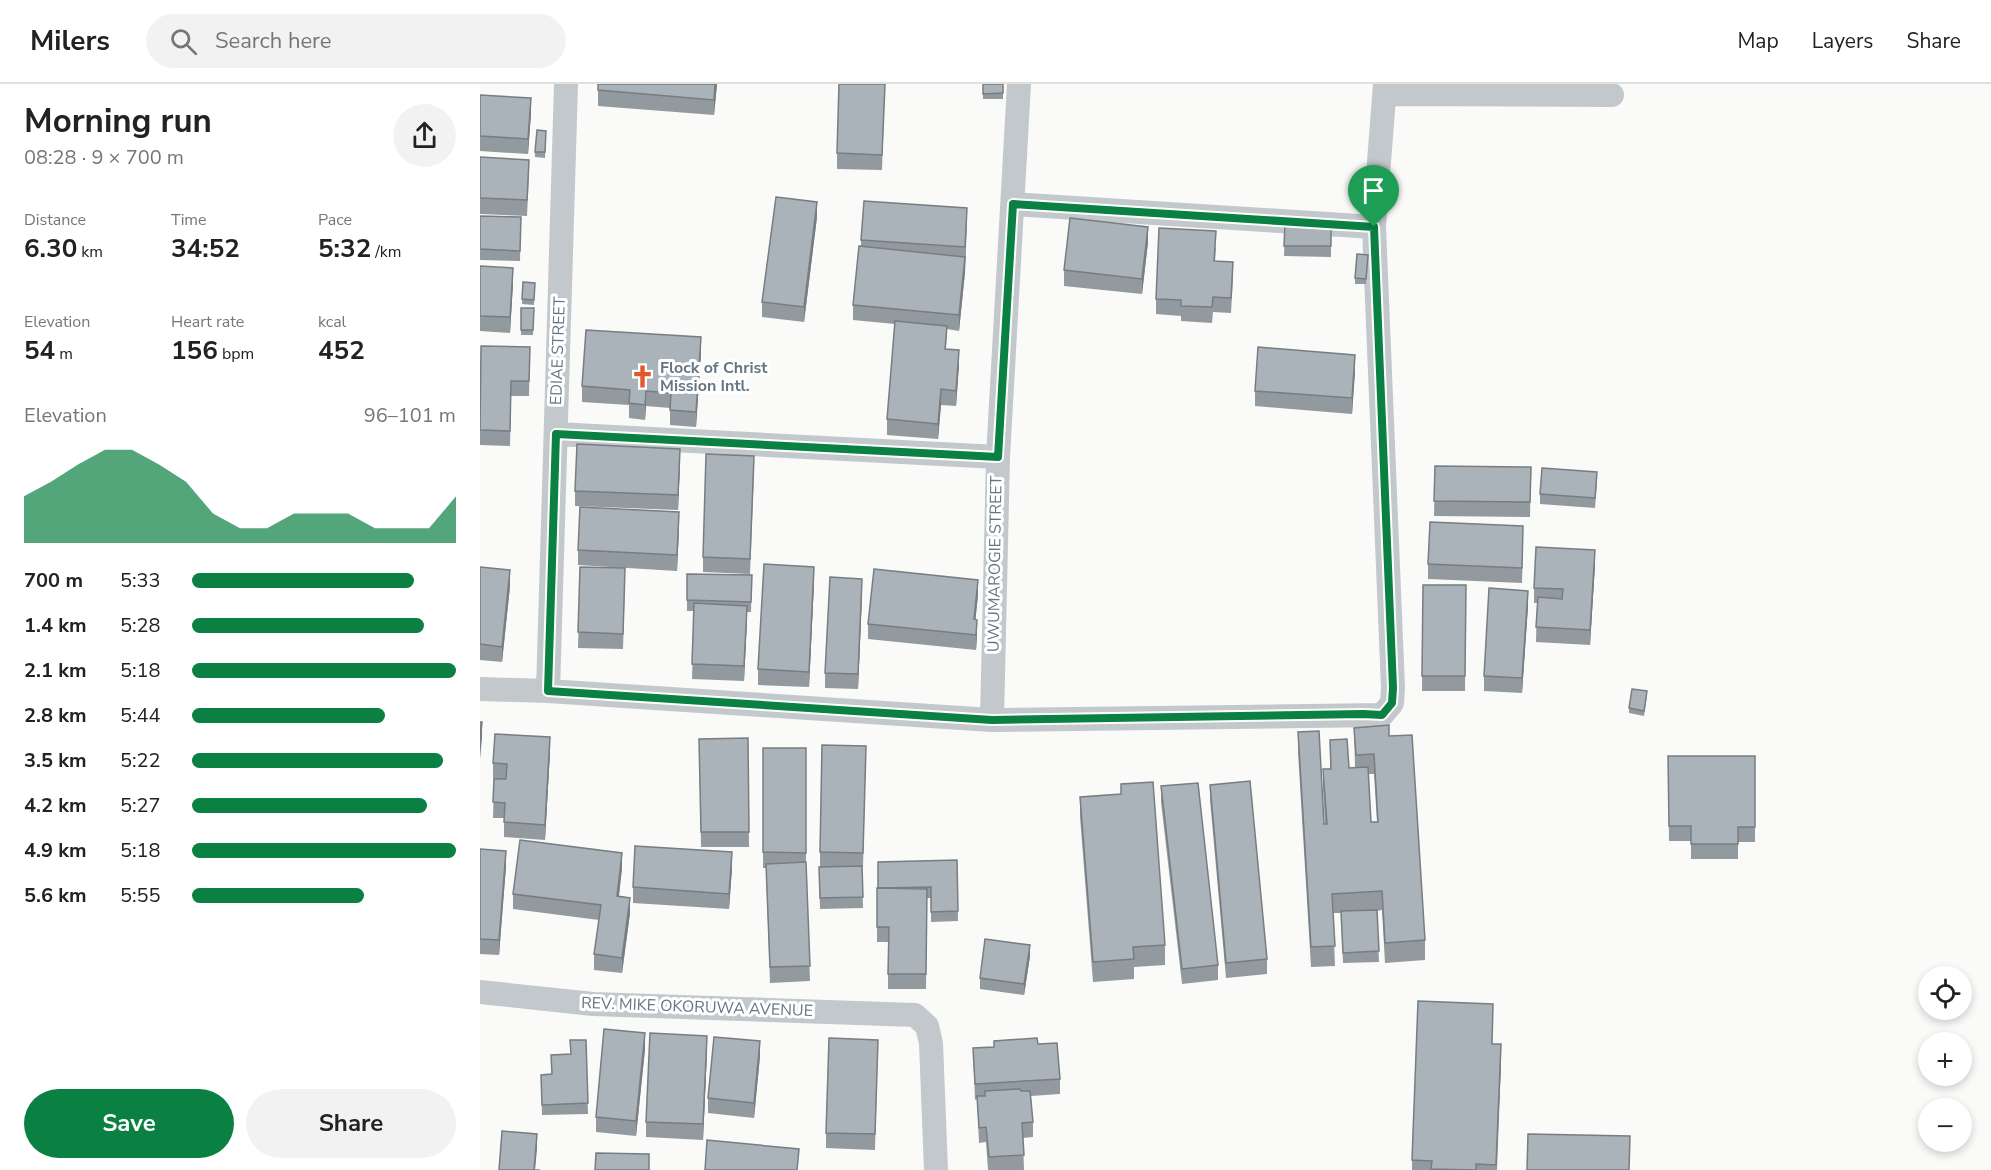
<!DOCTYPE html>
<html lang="en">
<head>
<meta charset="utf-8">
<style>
	:root { --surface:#fff; --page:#f2f2f2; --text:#222; --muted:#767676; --line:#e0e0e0; --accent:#0b8043 }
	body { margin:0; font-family:"Nunito Sans",sans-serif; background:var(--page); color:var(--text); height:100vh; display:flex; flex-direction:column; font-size:22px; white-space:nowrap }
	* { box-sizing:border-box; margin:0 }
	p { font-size:20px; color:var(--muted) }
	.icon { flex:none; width:33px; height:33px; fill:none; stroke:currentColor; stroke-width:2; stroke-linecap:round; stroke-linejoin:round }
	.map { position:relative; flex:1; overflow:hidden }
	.drawer { display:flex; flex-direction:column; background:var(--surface); width:480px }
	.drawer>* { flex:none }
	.controls { position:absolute; left:1438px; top:882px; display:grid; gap:12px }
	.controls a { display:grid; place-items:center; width:54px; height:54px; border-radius:50%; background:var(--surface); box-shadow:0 3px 9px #0003; font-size:30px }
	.pin { position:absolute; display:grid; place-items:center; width:51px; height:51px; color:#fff; margin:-62px -26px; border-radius:50% 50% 50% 0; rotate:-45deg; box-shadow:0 0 6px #0007 }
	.pin .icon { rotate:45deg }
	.round { display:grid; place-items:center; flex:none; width:63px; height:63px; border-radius:32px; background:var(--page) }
	.headline { display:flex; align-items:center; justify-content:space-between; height:102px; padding:0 24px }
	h1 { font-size:33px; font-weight:700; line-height:45px }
	.figures { display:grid; grid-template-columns:repeat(3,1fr); gap:9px; height:102px; padding:6px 24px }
	.figures div { display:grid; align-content:center }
	.figures b { font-size:26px; font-weight:700 }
	.figures small { font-size:16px; font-weight:400 }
	.figures p { font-size:16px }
	.chart { height:168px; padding:12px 24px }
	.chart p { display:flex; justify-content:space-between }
	.chart svg { width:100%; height:108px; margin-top:6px; fill:var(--accent); opacity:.7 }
	.cta { display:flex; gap:12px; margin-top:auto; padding:12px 24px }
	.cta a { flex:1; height:69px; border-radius:36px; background:var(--accent); color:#fff; font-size:24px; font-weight:700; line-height:69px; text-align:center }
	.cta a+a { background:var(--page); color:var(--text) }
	ul { padding:0 24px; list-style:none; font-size:20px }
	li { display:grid; grid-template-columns:96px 72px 1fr; align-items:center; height:45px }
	li i { height:15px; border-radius:8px; background:var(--accent) }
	header { display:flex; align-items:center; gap:36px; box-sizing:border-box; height:84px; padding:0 30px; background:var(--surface); border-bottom:2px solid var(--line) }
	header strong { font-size:28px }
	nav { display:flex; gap:33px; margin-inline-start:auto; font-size:21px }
	.search { width:420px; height:54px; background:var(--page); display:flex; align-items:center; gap:15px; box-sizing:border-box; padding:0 21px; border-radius:33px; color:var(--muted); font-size:22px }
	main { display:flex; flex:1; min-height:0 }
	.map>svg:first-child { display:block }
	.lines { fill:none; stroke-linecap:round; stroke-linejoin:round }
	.street { stroke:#c3c8cc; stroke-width:24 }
	.wall { fill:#929a9f; fill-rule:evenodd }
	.shaded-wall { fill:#777d82 }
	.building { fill:#aab3b9; stroke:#777d82; stroke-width:1.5 }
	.route-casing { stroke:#fff; stroke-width:12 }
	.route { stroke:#0b8043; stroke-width:8 }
	.labels { text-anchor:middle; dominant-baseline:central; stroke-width:6; stroke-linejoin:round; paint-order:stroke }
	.street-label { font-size:16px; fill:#657683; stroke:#fff }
	.poi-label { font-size:16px; font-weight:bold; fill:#657683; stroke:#fff; text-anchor:start }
</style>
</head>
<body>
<header>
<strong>Milers</strong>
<div class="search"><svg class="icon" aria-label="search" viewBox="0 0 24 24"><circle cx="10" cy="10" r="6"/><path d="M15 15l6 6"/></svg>Search here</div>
<nav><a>Map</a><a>Layers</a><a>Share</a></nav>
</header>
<main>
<section class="drawer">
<div class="headline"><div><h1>Morning run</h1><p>08:28 · 9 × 700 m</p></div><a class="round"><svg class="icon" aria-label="share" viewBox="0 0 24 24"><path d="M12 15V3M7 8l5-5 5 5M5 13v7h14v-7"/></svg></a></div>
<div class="figures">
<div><p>Distance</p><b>6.30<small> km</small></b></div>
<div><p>Time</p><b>34:52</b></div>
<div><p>Pace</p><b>5:32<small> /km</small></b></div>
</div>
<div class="figures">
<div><p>Elevation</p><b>54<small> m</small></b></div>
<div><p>Heart rate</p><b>156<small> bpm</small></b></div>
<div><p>kcal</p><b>452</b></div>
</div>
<div class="chart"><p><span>Elevation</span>96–101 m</p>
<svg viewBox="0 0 160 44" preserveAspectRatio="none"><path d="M0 44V25L10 19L20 12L30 6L40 6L50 12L60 19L70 32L80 38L90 38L100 32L110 32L120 32L130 38L140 38L150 38L160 25V44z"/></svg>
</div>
<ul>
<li><b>700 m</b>5:33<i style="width:84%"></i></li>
<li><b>1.4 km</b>5:28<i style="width:88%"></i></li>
<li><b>2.1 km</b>5:18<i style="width:100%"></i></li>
<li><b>2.8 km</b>5:44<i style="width:73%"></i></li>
<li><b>3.5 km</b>5:22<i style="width:95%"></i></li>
<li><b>4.2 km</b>5:27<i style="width:89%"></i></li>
<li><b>4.9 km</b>5:18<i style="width:100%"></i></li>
<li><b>5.6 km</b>5:55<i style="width:65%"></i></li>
</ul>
<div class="cta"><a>Save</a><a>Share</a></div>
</section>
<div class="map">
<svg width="1511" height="1086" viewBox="0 0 1511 1086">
	<rect width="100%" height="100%" fill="#fafaf8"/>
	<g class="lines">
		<path class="street" d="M905,10L1132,11
			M533,120L894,143
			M76,350L518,373
			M0,605L68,607L512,636L902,631L912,619L913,604L894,143L905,0
			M68,607L86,0
			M512,636L518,373L539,0
			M0,908L113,920L435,931L447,942L451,959L456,1086"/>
	</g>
	<path class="wall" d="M118,0H237L234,31L118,22Z
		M405,0L402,86L357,85V69Z
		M503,0H523V15H503Z
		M0,11L51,29L48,70L0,67Z
		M66,47L65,74L55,73V68Z
		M0,73L49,91L47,132L0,130Z
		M0,132L41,133L40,177L0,176Z
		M337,133L324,238L282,233V218Z
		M487,139L485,188L479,247L467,245L466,265L479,281L476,322L461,321L458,355L407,351V335L415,240L373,236V221L381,162V156Z
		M805,140H851V173L804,172Z
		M668,158L662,210L584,202V186Z
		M736,163L735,178L753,194L751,229L733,228L732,239L701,237V232L676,230V215Z
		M888,171L886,200H875V194Z
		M0,182L33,199L30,249L0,247Z
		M43,198L55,199L54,221L42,220Z
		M41,224H54L53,251H41Z
		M50,263L49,312H31L30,362L0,361V296Z
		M221,269L216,343L190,341V324L166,322L165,336L149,334V321L102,318V302Z
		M875,287L872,330L775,322V307Z
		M200,380L198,426L95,422V407Z
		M955,382L1051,383L1050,433L954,432Z
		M274,387L270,490L223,488V473Z
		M1117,399L1115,424L1060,420V410Z
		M199,443L197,487L98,481V466Z
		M1043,458L1042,499L948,495V480Z
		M1115,481L1110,561L1056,558L1057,519H1054V504Z
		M0,483L30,502L22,578L0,576Z
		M100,483L145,499L143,565L98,564Z
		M207,490L272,491L271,528H267L264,597L212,595L214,527H207Z
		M334,498L329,603L278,601V585Z
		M943,501H986L985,607H942Z
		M382,510L378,605L345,604V589Z
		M498,511L495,536L497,551L496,566L388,555V540Z
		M1048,522L1042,609L1004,607V592Z
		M1167,612L1164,632L1149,629V624Z
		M874,644L909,652L945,856V876L905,879L902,826L897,827L899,878L863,879L861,829H853L855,882L831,883L818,668V648L844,740H845L843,705V685H850V656L869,684L875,683ZM888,690H894L897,738H891Z
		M268,654L269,763H221L219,655Z
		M386,662L383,784H382L383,824L340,825L339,783H340V768Z
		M283,664H326V784L330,897L290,899L286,784H283Z
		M70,668L65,756L24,753V734H13L14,695H13V679Z
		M1188,672H1275V758H1258V775H1211V757H1189Z
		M641,700L685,861V881L654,883V895L613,898L600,733V713L641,711Z
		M730,701L787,875V890L746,894L730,716Z
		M681,702L738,881V896L702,900L681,718Z
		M0,765L26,782L19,871L0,870Z
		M477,776L478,837L451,838V814H447L446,905H408V858H397V804Z
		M142,784L139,812L150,829L142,889L114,886V870L119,836L33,825V810Z
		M252,784L249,825L153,819V803Z
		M550,872L544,911L500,905V894Z
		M106,956L108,1030L62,1031L61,991H72L71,971L90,970Z
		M398,956L395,1066L346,1064V1049Z
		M514,957L558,960L580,995V1010L551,1012L553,1038V1053L543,1054L544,1086H508L506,1058L499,1059L497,1015L495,1016L493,964L514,963Z
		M1013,960L1021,980L1017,1086H932V1076Z
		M165,965L156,1052L116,1048V1033Z
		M227,967L223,1056L166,1053V1038Z
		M280,972L274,1034L228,1029V1014Z"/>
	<path class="shaded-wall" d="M235,0H237L234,31V16Z
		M51,14V29L48,70V55Z
		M337,118V133L324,238V223Z
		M487,124L485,188L479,247V231L485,173Z
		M668,143V158L662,210V195Z
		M33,184V199L30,249V233Z
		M221,253V269L216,343V328Z
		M479,266V281L476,322V307Z
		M875,271V287L872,330V314Z
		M461,305V321L458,355V340Z
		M166,307V322L165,336V321Z
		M200,365V380L198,426V411Z
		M199,428V443L197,487V471Z
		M1115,466V481L1110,561V546Z
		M334,483V498L329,603V588Z
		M30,486V502L22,578V563Z
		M382,495V510L378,605V590Z
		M498,496V511L494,551V535Z
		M1048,507V522L1042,609V594Z
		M267,522V537L264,597V582Z
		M497,536V551L496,566V551Z
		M2,638V654L0,675V660Z
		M70,653V668L65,756V741Z
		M26,767V782L19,871V856Z
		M252,768V784L249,825V810Z
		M142,769V784L137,827V812Z
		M150,814V829L142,889V874Z
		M550,861V872L544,911V900Z
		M165,949V965L156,1052V1037Z
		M227,952V967L223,1056V1040Z
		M280,957V972L274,1034V1019Z
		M1021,960V980L1016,1086Z
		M57,1050V1065L55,1086H54Z"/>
	<path class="building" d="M118,0H235L234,16L118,6Z
		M359,0H405L402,71L357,69Z
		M503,0H523V9L503,10Z
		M0,11L51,14L48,55L0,52Z
		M57,46L66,47L65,68H55Z
		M0,73L49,76L47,116L0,114Z
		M296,113L337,118L324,223L282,218Z
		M384,117L487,124L485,163L381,156Z
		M0,132L41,133L40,167L0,165Z
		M590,134L668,143L662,195L584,186Z
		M805,140H851V162H804Z
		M679,144L736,147L734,177L753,178L751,214L733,213L732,223L701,222V216L676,215Z
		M379,162L485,173L479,231L373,221Z
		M877,170L888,171L886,195L875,194Z
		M0,182L33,184L30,233L0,232Z
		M43,198L55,199L54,216L42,215Z
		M41,224H54L53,246H41Z
		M415,237L467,242L465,265L479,266L476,307L461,305L458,340L407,335Z
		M106,246L221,253L216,328L190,326L191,309L166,307L165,321L149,319L150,306L102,302Z
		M1,262L50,263L49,297H31L30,347L0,346Z
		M778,263L875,271L872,314L775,307Z
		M97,360L200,365L198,411L95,407Z
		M226,370L274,372L270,475L223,473Z
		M955,382L1051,383L1050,418L954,417Z
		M1062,384L1117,388L1115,414L1060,410Z
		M100,423L199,428L197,471L98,466Z
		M950,438L1043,442L1042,484L948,480Z
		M1056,463L1115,466L1110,546L1056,543L1058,513L1082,515L1083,505L1054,504Z
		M284,480L334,483L329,588L278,585Z
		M0,483L30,486L22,563L0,560Z
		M100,483L145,484L143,550L98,548Z
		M394,485L498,496L494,535L497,536L496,551L388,540Z
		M207,490L272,491L271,518L207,516Z
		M350,493L382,495L378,590L345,589Z
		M943,501H986L985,592H942Z
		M1009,504L1048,507L1042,594L1004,592Z
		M214,519L267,522L264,582L212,580Z
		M1152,605L1167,607L1164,627L1149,624Z
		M0,638H2L0,660Z
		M909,641V652L932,651L945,856L905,859L902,807L852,810L855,862L831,863L818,648L839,647L844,740H847L843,685H851L850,656L867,655L869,684L888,683L891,738H898L894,670L876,671L874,644Z
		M15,650L70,653L65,741L24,738L25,719L13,718L14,695H26L27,680L13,679Z
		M268,654L269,748H221L219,655Z
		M342,661L386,662L383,769L340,768Z
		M283,664H326V769L283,768Z
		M1188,672H1275V743H1258V760H1211V742H1189Z
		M770,697L787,875L746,879L730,701Z
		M673,698L685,861L653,863L654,875L613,878L600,713L641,710V700Z
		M718,699L738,881L702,885L681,702Z
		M40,756L142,769L137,812L150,814L142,874L114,870L121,821L33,810Z
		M155,762L252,768L249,810L153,803Z
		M0,765L26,767L19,856L0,855Z
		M477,776L478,827L451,828V803L398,804V778Z
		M326,778L330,882L290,883L286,780Z
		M382,782L383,813L340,814L339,783Z
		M397,804L447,805L446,890H408L409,843H397Z
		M897,826L899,867L863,869L861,827Z
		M505,855L550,861L544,900L500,894Z
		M938,917L1013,920L1012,960H1021L1016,1081L996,1080V1086L951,1085L952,1077L932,1076Z
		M124,945L165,949L156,1037L116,1033Z
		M170,949L227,952L223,1040L166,1038Z
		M234,953L280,957L274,1019L228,1014Z
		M349,954L398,956L395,1050L346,1049Z
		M557,954L558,960L577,959L580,995L495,1000L493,964L514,963V957Z
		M90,956H106L108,1019L62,1021L61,991L72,990L71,971L91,970Z
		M540,1005L541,1007H550L553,1038L542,1039L544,1071L509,1073L506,1043L499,1044L497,1012H505V1007Z
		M22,1047L57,1050L54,1086H60H19Z
		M1048,1050L1150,1052L1149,1086H1047Z
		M227,1056L319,1065L317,1086H225Z
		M116,1069L169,1070V1086H115Z"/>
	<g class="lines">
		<defs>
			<path id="route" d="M533,120L894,143L913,604L912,619L902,631L883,630L512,636L68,607L76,350L518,373Z"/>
		</defs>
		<use href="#route" class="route-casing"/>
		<use href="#route" class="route"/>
	</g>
	<defs>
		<symbol id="church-bare" viewBox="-9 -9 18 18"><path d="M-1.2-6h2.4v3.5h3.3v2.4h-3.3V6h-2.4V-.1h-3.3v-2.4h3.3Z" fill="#e4572e" stroke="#fff" stroke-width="2.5" paint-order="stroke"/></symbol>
	</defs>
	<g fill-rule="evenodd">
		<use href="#church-bare" x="146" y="276" width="33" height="33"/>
	</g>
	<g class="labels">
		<g class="street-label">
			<text transform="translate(78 267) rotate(-88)">EDIAE STREET</text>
			<text transform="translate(515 480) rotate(-89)">UWUMAROGIE STREET</text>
			<text transform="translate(217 923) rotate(2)">REV. MIKE OKORUWA AVENUE</text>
		</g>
		<g class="poi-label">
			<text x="180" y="284">Flock of Christ<tspan x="180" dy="18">Mission Intl.</tspan></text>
		</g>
	</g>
</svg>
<div class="controls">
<a><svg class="icon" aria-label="locate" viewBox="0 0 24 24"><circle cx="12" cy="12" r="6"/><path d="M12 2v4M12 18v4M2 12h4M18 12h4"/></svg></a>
<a>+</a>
<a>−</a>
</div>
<div class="pin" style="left:894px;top:143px;background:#1e9e55"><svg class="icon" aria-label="arrive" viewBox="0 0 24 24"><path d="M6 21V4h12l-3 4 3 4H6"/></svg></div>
</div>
</main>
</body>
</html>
